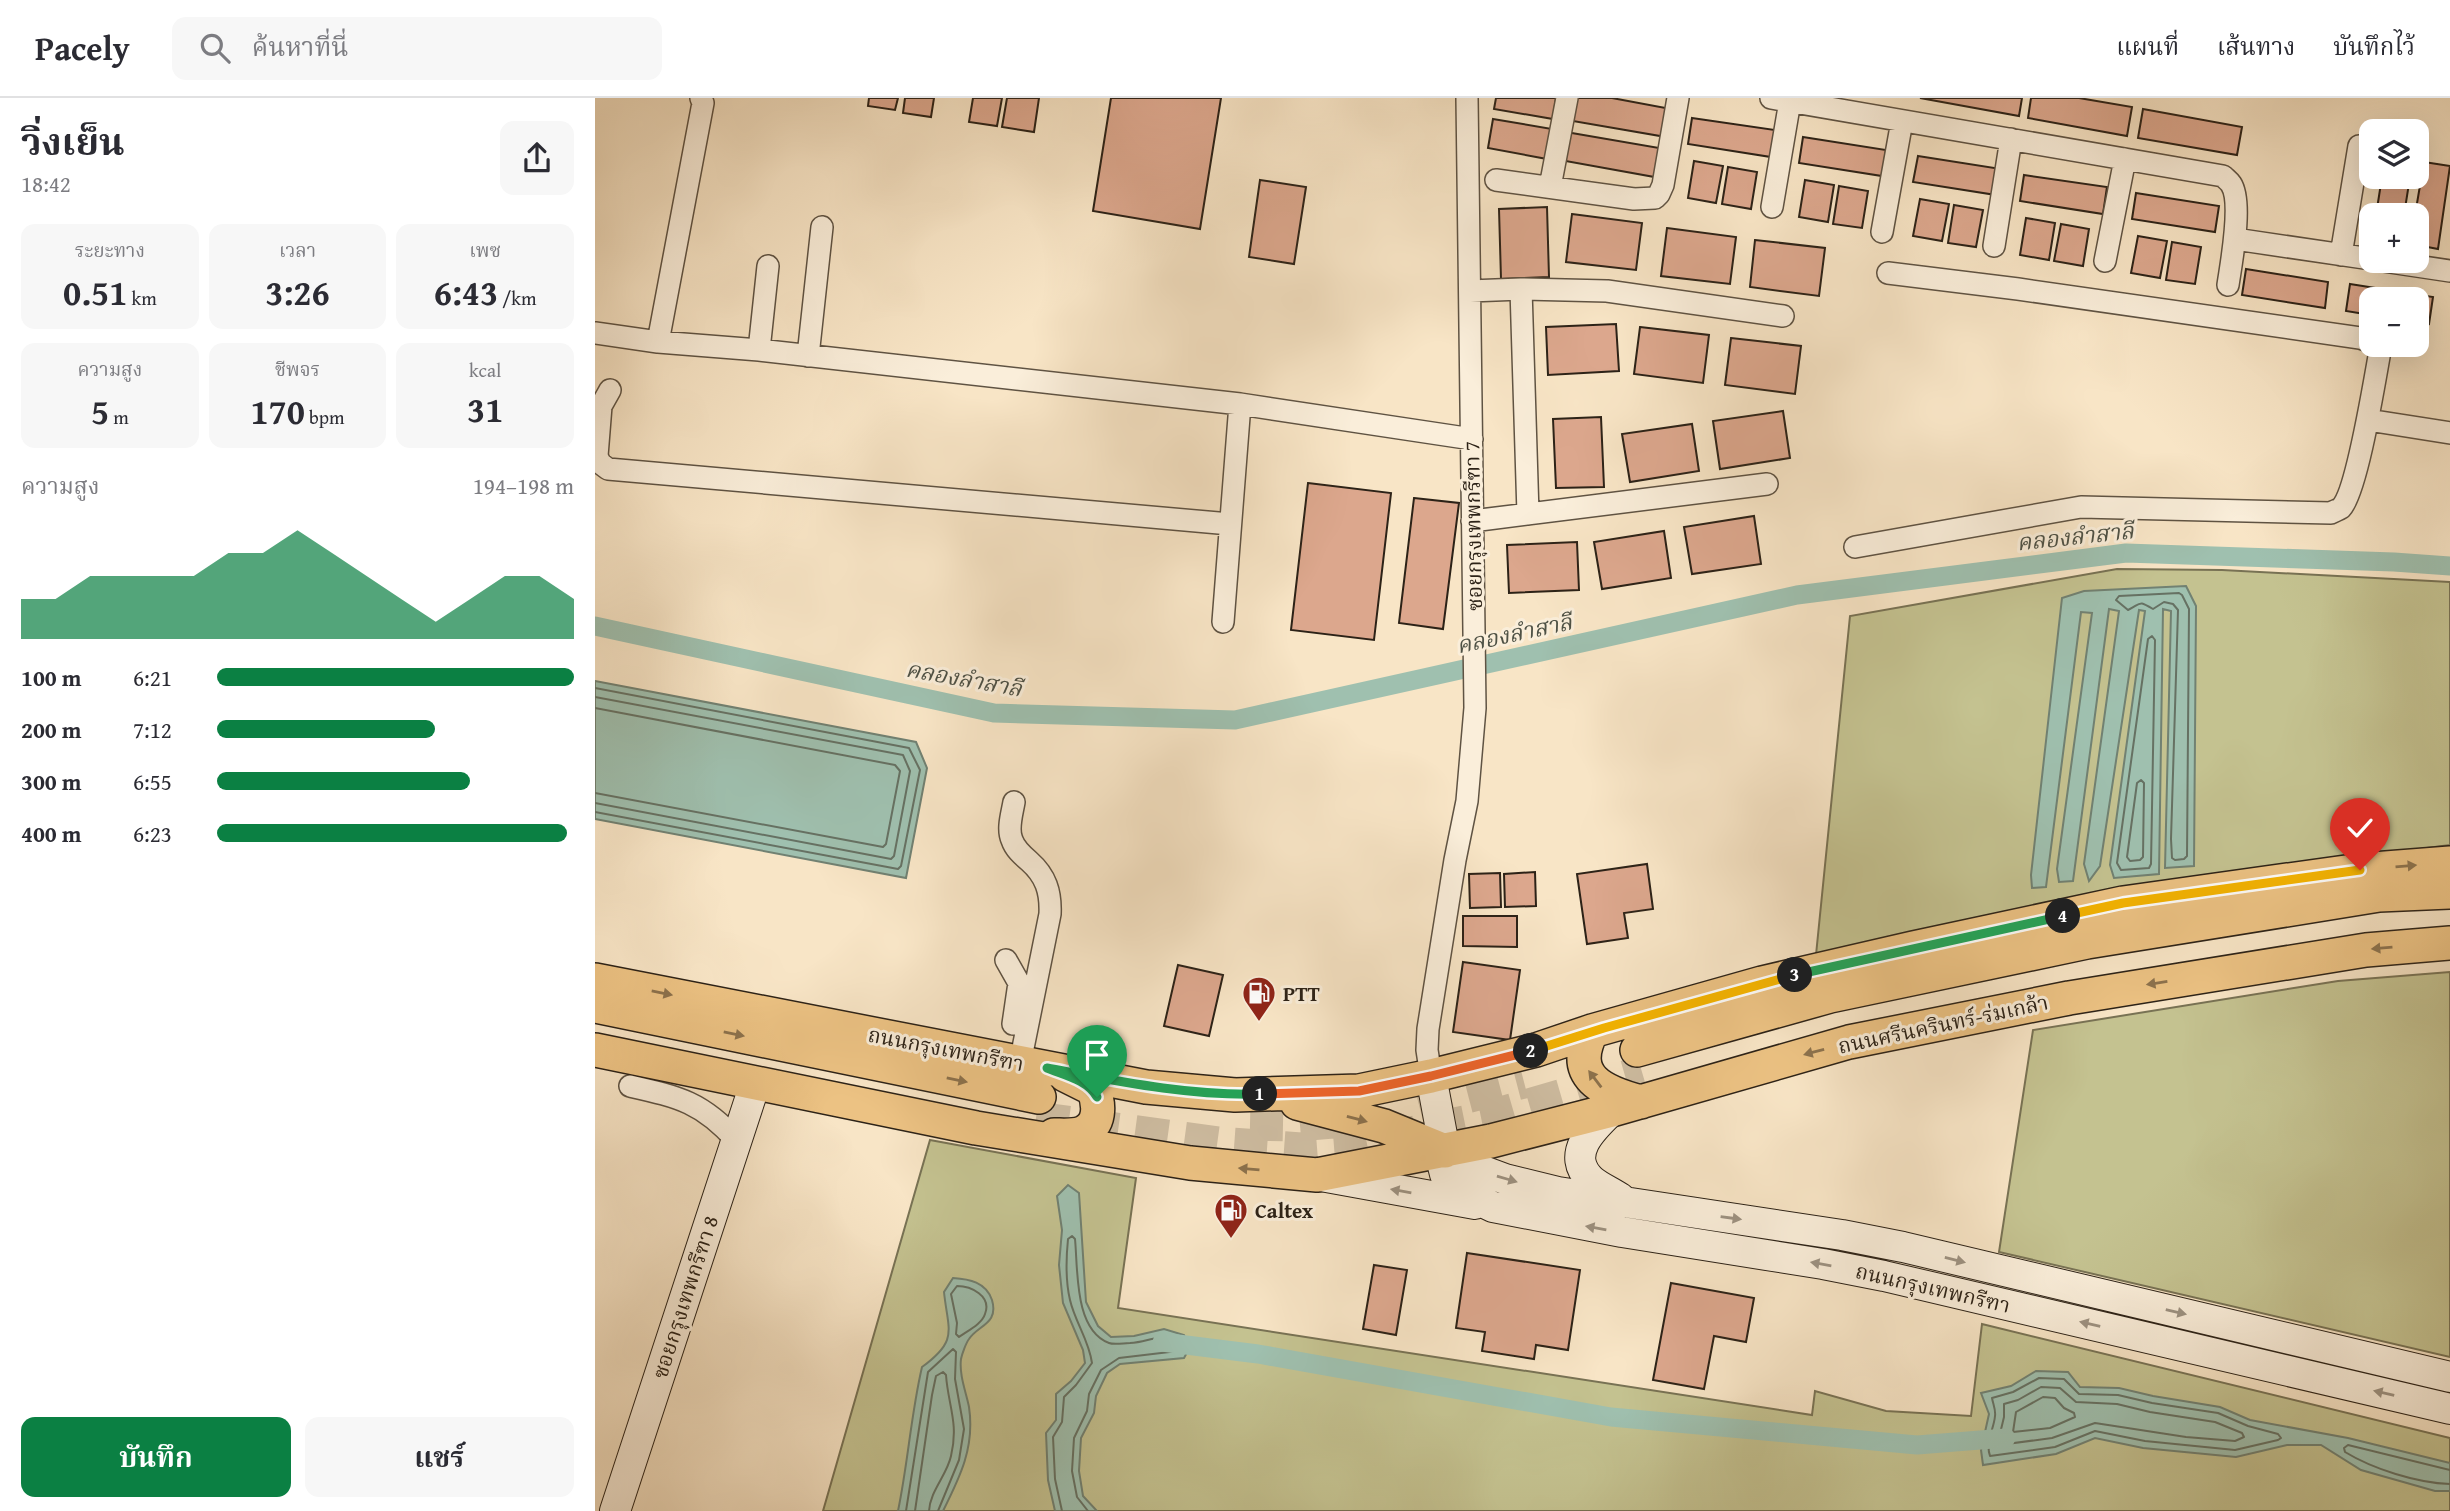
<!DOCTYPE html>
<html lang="th">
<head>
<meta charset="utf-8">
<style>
	:root { --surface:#fff; --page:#f7f7f7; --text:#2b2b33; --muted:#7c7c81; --line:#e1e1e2; --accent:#0b8043 }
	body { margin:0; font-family:"Gentium Book Plus","Noto Serif Thai",serif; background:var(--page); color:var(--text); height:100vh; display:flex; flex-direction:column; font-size:26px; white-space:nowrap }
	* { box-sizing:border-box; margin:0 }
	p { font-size:23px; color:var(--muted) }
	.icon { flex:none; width:38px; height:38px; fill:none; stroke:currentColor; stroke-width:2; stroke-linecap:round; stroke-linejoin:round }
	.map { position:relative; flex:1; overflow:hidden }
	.panel { display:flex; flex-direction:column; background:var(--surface); width:595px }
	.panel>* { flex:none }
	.controls { position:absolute; left:1764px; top:21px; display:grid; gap:14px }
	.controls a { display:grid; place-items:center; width:70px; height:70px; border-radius:14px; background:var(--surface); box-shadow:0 7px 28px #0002; font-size:35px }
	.pin { position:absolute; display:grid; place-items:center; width:60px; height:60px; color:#fff; margin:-72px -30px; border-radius:50% 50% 50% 0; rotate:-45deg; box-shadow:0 0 7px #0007 }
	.pin .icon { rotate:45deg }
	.km { position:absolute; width:35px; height:35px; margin:-18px; border-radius:50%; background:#222; color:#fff; font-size:19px; line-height:35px; text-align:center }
	.round { display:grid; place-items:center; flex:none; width:74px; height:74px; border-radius:14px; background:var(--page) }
	.overview { display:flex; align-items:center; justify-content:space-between; height:119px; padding:0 21px }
	h1 { font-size:38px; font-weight:700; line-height:52px }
	.figures { display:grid; grid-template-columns:repeat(3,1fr); gap:10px; height:119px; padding:7px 21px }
	.figures div { display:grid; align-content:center; border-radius:14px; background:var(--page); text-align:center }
	.figures b { font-size:35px; font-weight:700 }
	.figures small { font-size:19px; font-weight:400 }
	.figures p { font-size:19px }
	.chart { height:196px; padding:14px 21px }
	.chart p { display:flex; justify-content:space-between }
	.chart svg { width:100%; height:126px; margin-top:7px; fill:var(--accent); opacity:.7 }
	.button { display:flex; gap:14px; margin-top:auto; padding:14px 21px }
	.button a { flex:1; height:80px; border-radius:14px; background:var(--accent); color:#fff; font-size:28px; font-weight:700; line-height:80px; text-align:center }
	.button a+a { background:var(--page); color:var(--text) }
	ul { padding:0 21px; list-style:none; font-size:23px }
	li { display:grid; grid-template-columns:112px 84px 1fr; align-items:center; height:52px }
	li i { height:18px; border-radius:9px; background:var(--accent) }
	header { display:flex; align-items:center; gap:42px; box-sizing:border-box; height:98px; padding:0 35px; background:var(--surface); border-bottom:2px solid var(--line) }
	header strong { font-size:33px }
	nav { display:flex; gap:38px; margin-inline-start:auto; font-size:24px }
	.search { width:490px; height:63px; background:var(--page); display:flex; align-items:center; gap:18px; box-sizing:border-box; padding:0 24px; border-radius:14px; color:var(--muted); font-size:26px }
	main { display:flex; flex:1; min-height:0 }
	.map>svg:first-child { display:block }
	.green { fill:#c4c290; stroke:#787254; stroke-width:2 }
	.water { fill:#9fc0af; stroke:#718172; stroke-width:2 }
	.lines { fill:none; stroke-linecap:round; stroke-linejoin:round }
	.shore { stroke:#667163; stroke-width:2 }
	.canal { stroke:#9fc0af; stroke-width:19 }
	.building { fill:#dca78d; stroke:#2c2217; stroke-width:2 }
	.primary-tunnel { stroke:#cfbea3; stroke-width:33; stroke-dasharray:33 17; stroke-linecap:butt }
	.street-casing { stroke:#5f5343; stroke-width:24 }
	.secondary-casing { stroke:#2c2217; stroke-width:32 }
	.primary-casing { stroke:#2c2217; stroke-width:36 }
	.street { stroke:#faeeda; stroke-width:21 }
	.secondary { stroke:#faeeda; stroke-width:30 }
	.primary { stroke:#ecc283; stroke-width:33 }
	.oneway { fill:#8c724d }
	.oneway2 { fill:#9d9282 }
	.split-1-casing { stroke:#fff; stroke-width:14 }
	.split-2-casing { stroke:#fff; stroke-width:14 }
	.split-3-casing { stroke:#fff; stroke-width:14 }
	.split-4-casing { stroke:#fff; stroke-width:14 }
	.split-5-casing { stroke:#fff; stroke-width:14 }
	.split-1 { stroke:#22a559; stroke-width:9 }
	.split-2 { stroke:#f0652b; stroke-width:9 }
	.split-3 { stroke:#f5b400; stroke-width:9 }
	.split-4 { stroke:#22a559; stroke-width:9 }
	.split-5 { stroke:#f5b400; stroke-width:9 }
	.labels { text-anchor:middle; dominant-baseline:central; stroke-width:6; stroke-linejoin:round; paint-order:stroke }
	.street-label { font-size:21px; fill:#2c2217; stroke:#faeeda }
	.poi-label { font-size:21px; font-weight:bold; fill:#2c2217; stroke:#faeeda; text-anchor:start }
	.water-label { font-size:23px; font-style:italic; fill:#4e5145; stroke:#faeeda }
</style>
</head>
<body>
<header>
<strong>Pacely</strong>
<div class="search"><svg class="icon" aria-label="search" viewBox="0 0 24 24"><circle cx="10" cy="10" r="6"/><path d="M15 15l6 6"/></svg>ค้นหาที่นี่</div>
<nav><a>แผนที่</a><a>เส้นทาง</a><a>บันทึกไว้</a></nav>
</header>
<main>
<section class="panel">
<div class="overview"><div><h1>วิ่งเย็น</h1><p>18:42</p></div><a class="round"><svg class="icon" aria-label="share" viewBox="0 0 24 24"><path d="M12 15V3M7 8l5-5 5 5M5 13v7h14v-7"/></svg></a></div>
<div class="figures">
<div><p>ระยะทาง</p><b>0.51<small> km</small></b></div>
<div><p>เวลา</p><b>3:26</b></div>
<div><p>เพซ</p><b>6:43<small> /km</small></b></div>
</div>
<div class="figures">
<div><p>ความสูง</p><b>5<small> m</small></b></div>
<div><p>ชีพจร</p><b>170<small> bpm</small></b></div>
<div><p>kcal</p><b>31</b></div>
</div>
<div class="chart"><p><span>ความสูง</span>194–198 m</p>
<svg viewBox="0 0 160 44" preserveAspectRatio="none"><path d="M0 44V30L10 30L20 22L30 22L40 22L50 22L60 14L70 14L80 6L90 14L100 22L110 30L120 38L130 30L140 22L150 22L160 30V44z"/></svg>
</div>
<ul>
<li><b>100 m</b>6:21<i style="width:100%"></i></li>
<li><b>200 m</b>7:12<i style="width:61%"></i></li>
<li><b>300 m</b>6:55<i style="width:71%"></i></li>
<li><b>400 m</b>6:23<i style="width:98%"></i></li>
</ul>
<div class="button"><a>บันทึก</a><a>แชร์</a></div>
</section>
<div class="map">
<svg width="1855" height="1413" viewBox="0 0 1855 1413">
	<rect width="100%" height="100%" fill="#f8e5c6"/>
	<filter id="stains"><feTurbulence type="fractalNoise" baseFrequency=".00286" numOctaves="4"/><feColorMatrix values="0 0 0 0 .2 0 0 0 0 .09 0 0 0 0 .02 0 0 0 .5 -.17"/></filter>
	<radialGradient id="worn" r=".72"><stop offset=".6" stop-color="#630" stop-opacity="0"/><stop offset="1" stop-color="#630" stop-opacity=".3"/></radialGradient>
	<path class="green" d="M1522,471L1627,472L1855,484V747L1628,776L1221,857L1255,518Z
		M1855,874V1259L1404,1154L1438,932L1743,883Z
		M335,1042L541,1080L523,1210L1217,1317L1220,1293L1291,1313L1376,1318L1387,1226L1855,1340V1413H228Z"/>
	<path class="water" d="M1591,488L1601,508L1599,768L1570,770L1576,513L1568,511L1564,776L1519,780L1515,767L1550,513L1544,512L1505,768L1494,783L1489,766L1524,513L1514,511L1478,783L1464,784L1462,771L1497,515L1486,514L1451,789L1437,790L1436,777L1467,500L1489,493Z
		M0,583L321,644L332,670L311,780L0,721Z
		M473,1087L484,1095L491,1204L503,1228L516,1239L539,1238L569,1231L589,1237L594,1251L589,1260L525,1266L512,1275L501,1298L499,1315L486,1340L484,1373L488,1398L502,1413H460L453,1382L451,1335L461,1322V1296L476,1283L490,1265L488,1252L468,1205L464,1167L467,1132L462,1098Z
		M358,1180C374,1181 391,1184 397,1202C404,1226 383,1227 374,1241C371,1245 367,1256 366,1261C364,1277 371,1294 374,1309C380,1349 365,1379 348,1413H303C313,1365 316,1316 327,1269C364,1242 353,1233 349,1194Z
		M1441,1273L1473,1274L1485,1289L1524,1290L1558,1298L1625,1309L1655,1322L1753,1340L1855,1365V1393H1840L1766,1372L1726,1347H1692L1641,1359L1548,1350L1500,1340L1461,1356L1388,1367L1386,1352L1394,1316L1386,1295L1416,1288Z"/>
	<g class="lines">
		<path class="shore" d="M1584,495L1587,497L1594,511L1592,758L1589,761L1580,762L1577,760L1576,741L1583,512L1578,506L1569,504L1558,511C1543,502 1547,505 1533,512L1521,502L1524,498Z
			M1557,538L1560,542L1556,766L1554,770L1526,772L1522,765L1553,541Z
			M0,590L314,650L325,672L306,768L303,771L0,714
			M0,599L308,657L315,673L299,758L296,761L0,705
			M0,610L300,667L305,673L291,746L288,749L0,695
			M1546,682L1549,685L1548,759L1545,762L1535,763L1532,759L1542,685Z
			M362,1188C376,1188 397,1198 390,1216C387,1226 372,1233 364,1239L361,1236L362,1225L356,1196Z
			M1444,1280L1469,1281L1484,1296L1523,1297L1557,1305L1623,1315L1653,1328L1683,1336L1686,1340L1683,1342L1640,1352L1550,1343L1500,1333L1460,1349L1395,1358C1390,1344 1399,1331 1400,1318C1401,1312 1398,1306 1397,1300L1418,1294Z
			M1446,1289L1465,1290L1481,1304L1522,1306L1555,1314L1620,1324L1647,1335L1649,1339L1640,1343L1591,1339L1500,1325L1457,1340L1404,1347L1403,1344L1409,1319V1306L1423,1302Z
			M1448,1299L1460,1300L1469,1310L1479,1315L1480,1319L1455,1330L1418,1334L1421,1314Z
			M1855,1372L1753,1347L1749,1350L1750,1354C1778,1371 1822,1385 1855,1386
			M311,1413L333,1274L358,1251L361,1254L360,1281L369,1331L364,1362L343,1413
			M320,1413L337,1297L341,1278L348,1274L351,1277C353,1307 364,1325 356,1358C352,1377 335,1393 334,1413
			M467,1413L460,1381L458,1339L467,1324L469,1299L481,1287L497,1265C494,1242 480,1224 475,1202C470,1181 471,1161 473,1141L477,1138L480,1141C483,1171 479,1232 514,1245C519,1247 529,1245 535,1245C554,1244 563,1235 583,1242L586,1249L583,1253L524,1260L506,1272L494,1296L492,1313L479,1340L477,1373L482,1399L493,1413"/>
		<path class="canal" d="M0,528L399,615L640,622L1202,497L1531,455L1799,464L1855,468
			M567,1244L663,1256L1016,1319L1322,1347L1411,1340"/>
	</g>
	<path class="building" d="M274,0H303L300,12L273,8Z
		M310,0H339L336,19L308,15Z
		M378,0H407L402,28L374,24Z
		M412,0H444L439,34L407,29Z
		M516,0H626L605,131L498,113Z
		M901,0H961L958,21L899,11Z
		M976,0H1017L1076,11L1071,39L972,22Z
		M1325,0H1427L1424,18Z
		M1436,0H1484L1537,9L1532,38L1433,20Z
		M1548,11L1647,29L1642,57L1543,40Z
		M1097,20L1180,32L1176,59L1093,46Z
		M898,21L957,31L952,61L893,50Z
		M971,34L1070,51L1065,80L965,62Z
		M1208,39L1291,52L1287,78L1204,65Z
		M1323,58L1406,71L1401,97L1318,84Z
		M1099,63L1128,68L1121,105L1093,100Z
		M1829,64L1855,68L1843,151L1822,147L1820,117Z
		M1133,69L1162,74L1156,111L1127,106Z
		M1429,77L1512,89L1508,116L1425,103Z
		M1787,79H1815L1809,117H1781Z
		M665,82L711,89L699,166L654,159Z
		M1210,82L1239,87L1233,124L1204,119Z
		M1244,88L1273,93L1267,130L1238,126Z
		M1541,95L1624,108L1620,134L1537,121Z
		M1325,101L1354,106L1347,143L1318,138Z
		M1359,107L1388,112L1381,149L1353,145Z
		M952,109L954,179L906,181L904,111Z
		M977,116L1047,125L1041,172L971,164Z
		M1431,120L1460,125L1454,162L1425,157Z
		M1466,126L1494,131L1488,168L1459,163Z
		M1072,130L1141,139L1135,186L1066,178Z
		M1543,138L1572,143L1565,180L1536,175Z
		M1160,142L1230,150L1224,198L1155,189Z
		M1577,144L1606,149L1600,186L1571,182Z
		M1651,171L1733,184L1730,210L1647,197Z
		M1755,186L1838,199L1834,226L1822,224V201H1776V217L1751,213Z
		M1021,226L1024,273L953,277L951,229Z
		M1045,229L1114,237L1108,285L1039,276Z
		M1136,240L1206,248L1200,296L1130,287Z
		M1188,313L1195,360L1125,371L1118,323Z
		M1006,319L1009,389L961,390L958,321Z
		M1097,326L1104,373L1035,384L1027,336Z
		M713,385L796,395L779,542L696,532Z
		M819,400L864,405L848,531L804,525Z
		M1159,418L1166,466L1097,476L1089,429Z
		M1069,433L1076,480L1007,491L999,444Z
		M982,444L984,492L914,495L912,447Z
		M1052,766L1058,811L1029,815L1033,840L992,846L982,776Z
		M940,774L941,808L910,809L909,776Z
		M905,775L906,809L875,810L874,776Z
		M868,818H922V849L868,848Z
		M868,864L925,872L915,942L858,934Z
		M583,867L628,877L614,938L569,928Z
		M872,1155L985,1172L973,1252L941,1247L939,1261L887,1253L890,1234L861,1230Z
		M779,1167L812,1172L801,1237L768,1231Z
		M1076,1185L1159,1200L1151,1244L1119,1238L1109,1291L1058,1282Z"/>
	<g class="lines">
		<path class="primary-tunnel" d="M825,1011L929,984
			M441,1020L624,1045L706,1051L757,1047L889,1020L1047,974
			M655,1026L703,1027L762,1022"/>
		<defs>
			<path id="street" d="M1176,0L1628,78C1631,81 1634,83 1636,86C1648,104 1636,166 1633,187
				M901,82L1039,101L1060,100L1064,96L1068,87L1083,0
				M955,89L972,0
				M1177,109L1195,3
				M1287,134L1307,23
				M1640,141L1776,161
				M1399,148L1416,41
				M1746,157L1764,48
				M1510,163L1530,61
				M1788,163L1855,173
				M1293,175L1423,191L1765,240L1776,244
				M926,191L933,416
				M875,193L926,191L1012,193L1188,218
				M0,235L63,244L164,252L645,306L877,341
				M63,244L108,5L106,0
				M164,252L173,168
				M213,258L227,129
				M15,292L6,308L2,358L5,365L13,371L635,426
				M1773,322L1855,335
				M877,423L1172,386
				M1260,449L1486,409L1736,415C1739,413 1743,412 1746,410C1762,394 1780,280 1785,253L1780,247
				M628,524L645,306
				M419,704C417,716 412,731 417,742C420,751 427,757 434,763C451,778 456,794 455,816L425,965
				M411,862L424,885L418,926
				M836,978L832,952L833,931L860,762L872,703L880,610L872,0
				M35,988C84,999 107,1004 142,1043"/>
			<path id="secondary" d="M836,978L850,1053L848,1068L850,1076L857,1087L865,1093L898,1109L1027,1134L1228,1166L1289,1178L1855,1311
				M1017,1012C999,1029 969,1056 996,1082C1004,1089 1016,1094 1025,1100
				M850,1053L883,1071L910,1081L963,1094L1247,1137L1308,1149L1855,1279
				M726,1078L880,1106
				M20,1413L160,986"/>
			<path id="primary" d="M0,882L551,989L640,997L764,993L836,978L941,952L997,933L1167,885L1318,850L1528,805L1765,772L1855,765
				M0,908L444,999
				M997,933C973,979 1008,994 1046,1004
				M0,952L381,1030L595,1065L722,1077L896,1043L1017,1012L1254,944L1474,900L1771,852L1855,845
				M1042,952L1235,898L1492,844L1784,797L1855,794
				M702,1005L789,1028L850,1053
				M459,1037C468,1037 479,1038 487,1035C506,1028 505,1006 498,991L470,977"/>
		</defs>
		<use href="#street" class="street-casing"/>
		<use href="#secondary" class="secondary-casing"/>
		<use href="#primary" class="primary-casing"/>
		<use href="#street" class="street"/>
		<use href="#secondary" class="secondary"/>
		<use href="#primary" class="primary"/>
	</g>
	<defs><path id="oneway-solid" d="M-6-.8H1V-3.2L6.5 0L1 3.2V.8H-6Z" transform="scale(1.75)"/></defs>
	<g class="oneway">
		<use href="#oneway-solid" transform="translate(1811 768) rotate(-5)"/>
		<use href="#oneway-solid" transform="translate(1787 850) rotate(175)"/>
		<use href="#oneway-solid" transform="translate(1562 885) rotate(171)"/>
		<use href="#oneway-solid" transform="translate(67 895) rotate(11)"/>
		<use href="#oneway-solid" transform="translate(139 936) rotate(12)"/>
		<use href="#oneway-solid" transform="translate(1219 954) rotate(165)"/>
		<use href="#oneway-solid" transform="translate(1000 981) rotate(-127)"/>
		<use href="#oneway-solid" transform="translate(362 982) rotate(12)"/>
		<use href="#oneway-solid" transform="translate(762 1021) rotate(15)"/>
		<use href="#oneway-solid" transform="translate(654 1071) rotate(-175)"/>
	</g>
	<g class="oneway2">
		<use href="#oneway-solid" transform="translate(912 1081) rotate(16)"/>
		<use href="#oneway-solid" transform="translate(806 1093) rotate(-170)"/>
		<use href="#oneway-solid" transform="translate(1136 1120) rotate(8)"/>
		<use href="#oneway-solid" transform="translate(1001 1130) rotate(-170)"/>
		<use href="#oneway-solid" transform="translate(1360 1162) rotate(14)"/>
		<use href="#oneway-solid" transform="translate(1226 1166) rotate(-170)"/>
		<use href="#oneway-solid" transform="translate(1581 1214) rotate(13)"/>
		<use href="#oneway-solid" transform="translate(1495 1226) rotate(-167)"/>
		<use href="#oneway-solid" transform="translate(1789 1295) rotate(-167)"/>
	</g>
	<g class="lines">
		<defs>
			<path id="split-1" d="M502,999C493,982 469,977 452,970C522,983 593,998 665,996"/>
			<path id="split-2" d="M665,996L764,993L836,978L936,953"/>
			<path id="split-3" d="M936,953L1009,930L1200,877"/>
			<path id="split-4" d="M1200,877L1468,818"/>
			<path id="split-5" d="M1468,818L1528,805L1765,772"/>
		</defs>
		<use href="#split-1" class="split-1-casing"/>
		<use href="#split-2" class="split-2-casing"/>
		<use href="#split-3" class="split-3-casing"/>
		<use href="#split-4" class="split-4-casing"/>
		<use href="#split-5" class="split-5-casing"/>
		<use href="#split-1" class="split-1"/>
		<use href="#split-2" class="split-2"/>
		<use href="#split-3" class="split-3"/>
		<use href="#split-4" class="split-4"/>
		<use href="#split-5" class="split-5"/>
	</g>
	<defs>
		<symbol id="fuel-pin" viewBox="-11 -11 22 30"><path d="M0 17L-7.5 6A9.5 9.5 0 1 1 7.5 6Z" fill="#8f2418" stroke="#faeeda"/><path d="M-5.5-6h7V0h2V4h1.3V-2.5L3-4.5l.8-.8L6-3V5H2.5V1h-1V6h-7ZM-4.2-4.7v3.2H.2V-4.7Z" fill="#fff"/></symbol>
	</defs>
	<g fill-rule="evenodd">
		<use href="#fuel-pin" x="645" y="876" width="38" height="52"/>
		<use href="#fuel-pin" x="617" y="1093" width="38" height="52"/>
	</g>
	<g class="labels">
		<g class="street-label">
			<text transform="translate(878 428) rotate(-91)">ซอยกรุงเทพกรีฑา 7</text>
			<text transform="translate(1348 926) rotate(-12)">ถนนศรีนครินทร์-ร่มเกล้า</text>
			<text transform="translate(351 951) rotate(11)">ถนนกรุงเทพกรีฑา</text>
			<text transform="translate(1338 1190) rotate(13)">ถนนกรุงเทพกรีฑา</text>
			<text transform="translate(90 1199) rotate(-72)">ซอยกรุงเทพกรีฑา 8</text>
		</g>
		<g class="poi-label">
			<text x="688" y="895">PTT</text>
			<text x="660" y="1112">Caltex</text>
		</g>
		<g class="water-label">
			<text transform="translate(1480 438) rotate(-6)">คลองลำสาลี</text>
			<text transform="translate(919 535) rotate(-12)">คลองลำสาลี</text>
			<text transform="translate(369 580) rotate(10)">คลองลำสาลี</text>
		</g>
	</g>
	<rect width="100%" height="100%" filter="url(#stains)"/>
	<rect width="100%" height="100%" fill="url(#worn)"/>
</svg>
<div class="controls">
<a><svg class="icon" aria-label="layers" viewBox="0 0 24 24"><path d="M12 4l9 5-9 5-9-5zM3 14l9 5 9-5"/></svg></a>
<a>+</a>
<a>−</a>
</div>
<div class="pin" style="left:502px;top:999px;background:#1e9e55"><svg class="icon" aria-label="arrive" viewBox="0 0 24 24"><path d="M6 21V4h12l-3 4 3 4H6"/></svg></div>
<div class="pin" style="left:1765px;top:772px;background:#d93025"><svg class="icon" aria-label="check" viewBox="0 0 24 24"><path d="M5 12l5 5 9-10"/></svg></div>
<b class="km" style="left:665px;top:996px">1</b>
<b class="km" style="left:936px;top:953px">2</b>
<b class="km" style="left:1200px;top:877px">3</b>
<b class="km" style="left:1468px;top:818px">4</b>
</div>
</main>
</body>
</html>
